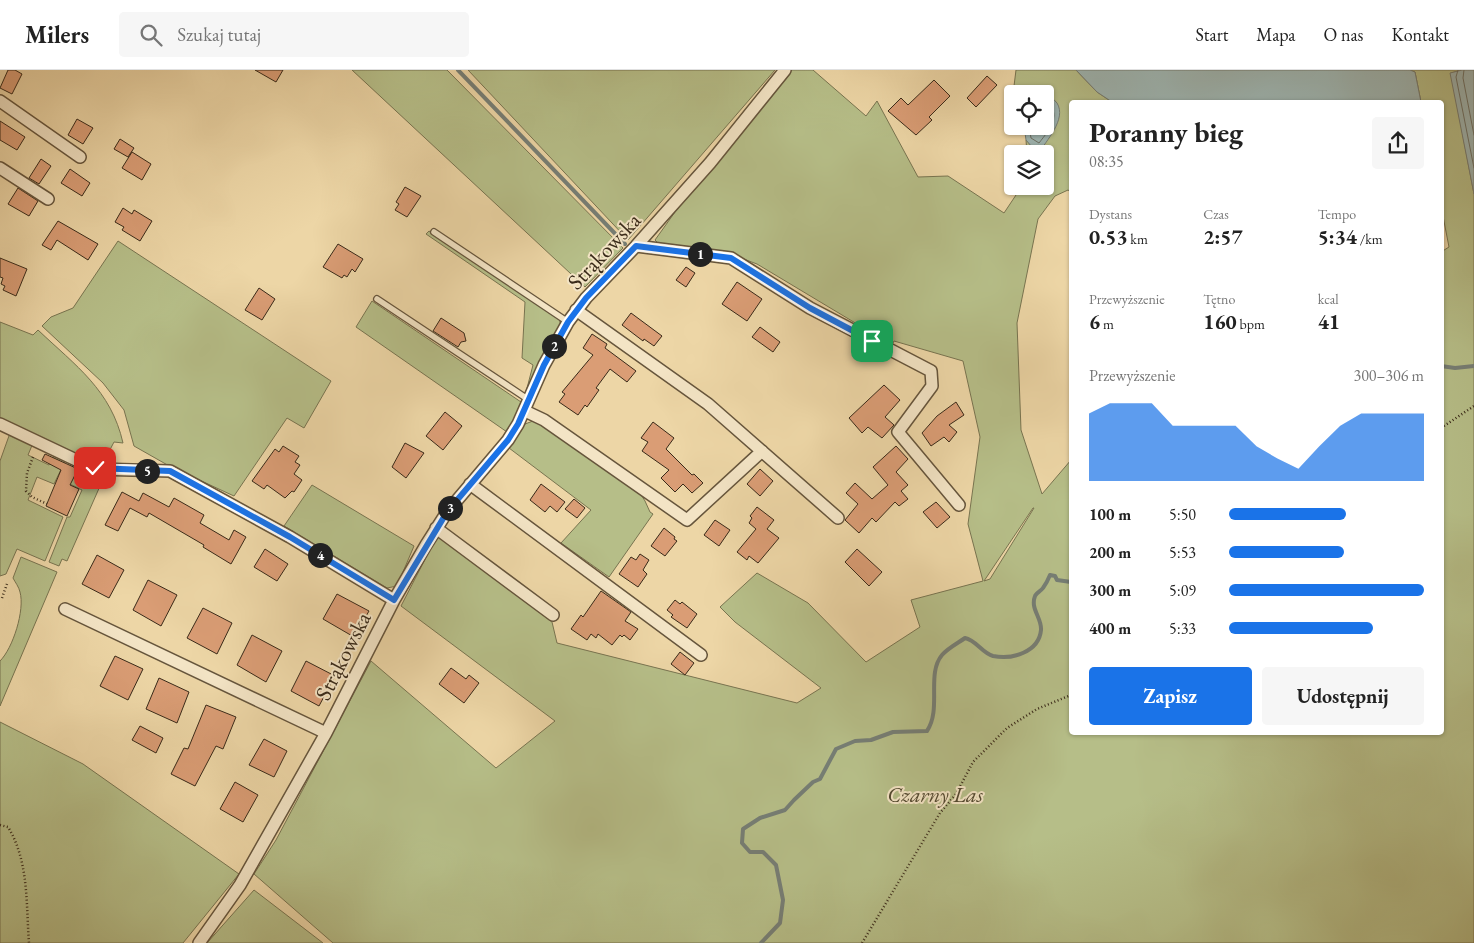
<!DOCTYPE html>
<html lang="pl">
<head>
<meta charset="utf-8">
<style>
	:root { --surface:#fff; --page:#f6f6f6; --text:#222; --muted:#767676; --line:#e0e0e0; --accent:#1a73e8 }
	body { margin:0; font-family:"EB Garamond",serif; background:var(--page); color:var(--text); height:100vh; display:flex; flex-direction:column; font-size:19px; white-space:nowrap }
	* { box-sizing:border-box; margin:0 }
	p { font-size:16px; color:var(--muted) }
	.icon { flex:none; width:28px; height:28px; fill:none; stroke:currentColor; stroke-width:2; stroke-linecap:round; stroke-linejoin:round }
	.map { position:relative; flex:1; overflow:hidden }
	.sheet { position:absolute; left:1069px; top:30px; width:375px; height:635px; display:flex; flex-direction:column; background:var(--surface); border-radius:5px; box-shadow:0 1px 4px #0004 }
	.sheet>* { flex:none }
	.fabs { position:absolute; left:1004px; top:15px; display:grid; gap:10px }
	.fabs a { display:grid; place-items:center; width:50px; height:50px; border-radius:5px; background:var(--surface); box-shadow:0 1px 4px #0004; font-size:25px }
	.pin { position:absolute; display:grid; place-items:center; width:42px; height:42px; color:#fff; margin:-21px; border-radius:10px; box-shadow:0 2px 8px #0006 }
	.km { position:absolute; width:25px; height:25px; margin:-12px; border-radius:50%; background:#222; color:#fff; font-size:14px; line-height:25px; text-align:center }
	.round { display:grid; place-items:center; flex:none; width:52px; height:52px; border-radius:5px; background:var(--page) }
	.headline { display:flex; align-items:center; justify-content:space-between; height:85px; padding:0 20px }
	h1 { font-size:28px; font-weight:700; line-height:38px }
	.figures { display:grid; grid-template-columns:repeat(3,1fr); gap:8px; height:85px; padding:5px 20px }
	.figures div { display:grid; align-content:center }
	.figures b { font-size:21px; font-weight:700 }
	.figures small { font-size:14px; font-weight:400 }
	.figures p { font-size:14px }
	.chart { height:140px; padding:10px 20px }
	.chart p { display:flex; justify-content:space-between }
	.chart svg { width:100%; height:90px; margin-top:5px; fill:var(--accent); opacity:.7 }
	.primary-button { display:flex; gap:10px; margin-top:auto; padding:10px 20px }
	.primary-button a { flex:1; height:58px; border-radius:5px; background:var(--accent); color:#fff; font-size:20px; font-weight:700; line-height:58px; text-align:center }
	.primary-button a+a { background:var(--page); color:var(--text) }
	ul { padding:0 20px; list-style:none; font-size:16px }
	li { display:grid; grid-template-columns:80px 60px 1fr; align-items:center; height:38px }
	li i { height:12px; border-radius:6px; background:var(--accent) }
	header { display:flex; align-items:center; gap:30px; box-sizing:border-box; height:70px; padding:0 25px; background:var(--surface); border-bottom:1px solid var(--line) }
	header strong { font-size:24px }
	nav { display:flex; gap:28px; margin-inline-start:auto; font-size:18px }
	.search { width:350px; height:45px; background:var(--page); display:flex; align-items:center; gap:12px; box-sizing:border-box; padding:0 18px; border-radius:5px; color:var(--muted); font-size:19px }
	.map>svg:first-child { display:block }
	.green { fill:#b6be88; stroke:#787450; fill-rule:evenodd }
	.water { fill:#9eb6b3; stroke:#767e75 }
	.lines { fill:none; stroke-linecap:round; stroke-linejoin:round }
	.shore { stroke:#6c7066; stroke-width:1 }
	.stream { stroke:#767e75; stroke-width:4 }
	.building { fill:#da9d75; stroke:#392a19 }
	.service-casing { stroke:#66553c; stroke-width:8 }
	.minor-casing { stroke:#66553c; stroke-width:14 }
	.path { stroke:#392a19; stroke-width:2.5; stroke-dasharray:1 2.5; stroke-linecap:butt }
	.service { stroke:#f3e4c5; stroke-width:5.5 }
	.minor { stroke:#f3e4c5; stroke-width:11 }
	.route-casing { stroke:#fff; stroke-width:10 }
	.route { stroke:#1a73e8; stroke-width:6 }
	.labels { text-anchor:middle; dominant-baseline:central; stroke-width:4; stroke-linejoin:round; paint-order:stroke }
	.street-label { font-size:22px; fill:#392a19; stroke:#f3e4c5 }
	.park-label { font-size:22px; font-style:italic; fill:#52482f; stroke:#f3e4c5 }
</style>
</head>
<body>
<header>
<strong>Milers</strong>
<div class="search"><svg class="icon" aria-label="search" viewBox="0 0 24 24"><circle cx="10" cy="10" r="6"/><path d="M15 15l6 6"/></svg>Szukaj tutaj</div>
<nav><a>Start</a><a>Mapa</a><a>O nas</a><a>Kontakt</a></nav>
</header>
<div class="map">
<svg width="1474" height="873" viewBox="0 0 1474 873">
	<rect width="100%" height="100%" fill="#edd6a6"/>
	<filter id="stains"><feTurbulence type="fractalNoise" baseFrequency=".004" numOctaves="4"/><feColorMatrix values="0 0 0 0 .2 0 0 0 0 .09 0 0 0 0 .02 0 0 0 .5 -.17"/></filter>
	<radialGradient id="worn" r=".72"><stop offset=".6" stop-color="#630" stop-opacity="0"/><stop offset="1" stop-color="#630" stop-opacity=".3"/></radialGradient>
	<path class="green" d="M352,0H447L623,178L585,217Z
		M468,0H775L628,170Z
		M791,0H813L866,46L877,31L918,107L948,106L1004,143L1022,116H1045V84H1027L1026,70L1038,83L1045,56V24H1013L1016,0H1076L1097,22L1112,32H1071V122L1068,120L1055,126L1038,149L1017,253L1021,360L1042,424L1071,390V662H1441V182L1449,177L1441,136V32H1421L1415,2L1410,0H1462L1451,3L1474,124V873H333L254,804L276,770L371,591L496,698L555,651L401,536L436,468L441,467L552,552L557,573L797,633L821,618L735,552L720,537L757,503L808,533L866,592L920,557L911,530L983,511L968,454L980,367L963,291L894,271L892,275L757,194L725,182L659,174L655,170L675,142ZM1034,438L990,509L984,511L1033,438Z
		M429,161L559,249L561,255L552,267L531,317L526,322L533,295L522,288L525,232L426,164Z
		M118,171L331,311L304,358L287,348L234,426L171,397L134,376L124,340L103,313L42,256L51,247L73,238Z
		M372,231L521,332L520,339L507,362L356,257Z
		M0,252L33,265L38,260C76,296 111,320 123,373L114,372L102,395L0,351Z
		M533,351L543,353L640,423L645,431L650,442L653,444L609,507L561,473L591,440L509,378L525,354Z
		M10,363L33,373L28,385L49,395L55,384L66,389L54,414L37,407L28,430L63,447L45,491L17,479L6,504L0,506V391Z
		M82,396L104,407L67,491L62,489L59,496L49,492L67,447H70L82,420L60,409L64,399L77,405Z
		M312,415L414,476L397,516L387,518L284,456Z
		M21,487L57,502L0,636V591C13,578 25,540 20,522C19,517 15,512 13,508Z
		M0,652L83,694L239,804L183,873H0Z
		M254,820L323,873H207Z"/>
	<path class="water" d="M1076,0H1410L1415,2L1421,32H1112L1097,22Z
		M1462,0H1474V124L1450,3Z
		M1045,23C1049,26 1054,29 1057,33C1067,49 1046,71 1038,84L1026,70L1024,56H1045V24H1041Z"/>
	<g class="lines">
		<path class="shore" d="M1458,0L1456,7L1474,98
			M1464,0L1463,8L1474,65
			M1029,56L1031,68L1039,73C1050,59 1063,44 1045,29"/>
		<path class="stream" d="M458,0L625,174
			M1441,296L1455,298L1474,296
			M761,873L780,853L783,830L776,795L763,782H750L742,773L743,759L760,748L785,740L794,730L813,712L820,709L836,679L855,671L871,670L893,662L927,661C942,639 926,604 942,585C948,578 958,573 965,568C976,570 982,583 993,586C1012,590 1039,582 1041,560C1042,548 1030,539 1035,526C1036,523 1041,521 1043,518C1046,514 1048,510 1050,505L1055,506L1057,510L1071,512"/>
	</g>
	<path class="building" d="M8,0H15L22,4L12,24L0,18Z
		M255,0H283L276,12Z
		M987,6L997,15L976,37L967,28Z
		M934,10L950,26L929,47L932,50L916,65L888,41L901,28L908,35Z
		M77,49L93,58L83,74L68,65Z
		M0,51L25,67L17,80L0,70Z
		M120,69L134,78L128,87L114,79Z
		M132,82L151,94L142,110L122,98Z
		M41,89L51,96L39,114L29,108Z
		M70,99L90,113L82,126L61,113Z
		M405,117L421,126L407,147L395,140L399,134L396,132Z
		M18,118L38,131L29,146L8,134Z
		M123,138L132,144L134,140L152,151L140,171L122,160L124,157L115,152Z
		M58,151L98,174L88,190L57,170L51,180L42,175Z
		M338,174L363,189L355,202L352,199L347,207L344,205L342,208L323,197Z
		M0,188L27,199L16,226L3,220L5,216L1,214L3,208L0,207Z
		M686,197L695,203L686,217L676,210Z
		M737,212L762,229L747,251L722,234Z
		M259,218L275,229L262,250L245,240Z
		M631,243L662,266L654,276L644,269L643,271L622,255Z
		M441,248L464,263L466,271L461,272L458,277L433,261Z
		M760,257L780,272L773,282L752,267Z
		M592,264L607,274L605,278L636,301L627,312L610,299L596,318L599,320L587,337L585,335L578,345L559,332L565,324L562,322L593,285L583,278Z
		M884,315L900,330L885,347L894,355L882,368L868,357L862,363L849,348Z
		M956,332L964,345L949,355L957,362L949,372L944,367L931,376L922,363L937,346Z
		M445,342L462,356L443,380L426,366Z
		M653,352L674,368L666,379L692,405L694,404L703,413L692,423L683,414L675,422L661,408L669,400L642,381L648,372L641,368Z
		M405,373L424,383L406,408L392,397Z
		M283,376L299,386L295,392L300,395L294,404L302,410L294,422L292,421L285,428L267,415L264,419L252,411L275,379L279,382Z
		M896,376L908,389L896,402L908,415L901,421L908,429L899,436L895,432L876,452L872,448L859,463L845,450L858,434L846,423L855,413L872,429L888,415L873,397Z
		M45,384L78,399L70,415L79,419L67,446L46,436L61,400L42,390Z
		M760,399L773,411L760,426L747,414Z
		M541,414L565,432L557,442L550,436L545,442L530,430Z
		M122,422L139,431L143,423L169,437L174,428L204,445L200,453L229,470L234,460L246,467L231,494L203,477L204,475L149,443L147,447L130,438L118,461L105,455Z
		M574,429L585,438L577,448L565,439Z
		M936,432L950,447L937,458L923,442Z
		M757,437L774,450L767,459L779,468L758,493L749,486L747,490L737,482L756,459L749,453L752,448L750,446Z
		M715,450L730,460L719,476L704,465Z
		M664,458L675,467L674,469L677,471L665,486L651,476Z
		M265,479L288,494L277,511L254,497Z
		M857,479L882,502L869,516L845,492Z
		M640,484L649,490L643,500L647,504L638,517L619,504L631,487L636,490Z
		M97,485L124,500L109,528L82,514Z
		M148,510L177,525L161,556L133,540Z
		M601,521L631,542L625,551L638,559L630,570L624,565L622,567L620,565L612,575L598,564L596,568L591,564L587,570L571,559L581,545L583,547Z
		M337,524L369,541L354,567L323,549Z
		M675,530L680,534L682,532L697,544L687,558L671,547L673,545L667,540Z
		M203,538L232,553L217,584L187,568Z
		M252,565L282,581L266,612L237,595Z
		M680,582L694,593L685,605L671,594Z
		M115,586L143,599L128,630L100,616Z
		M306,591L335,606L319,636L291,621Z
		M451,598L466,609L469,605L479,613L464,633L439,614Z
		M159,608L189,622L177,653L146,639Z
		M206,635L236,647L223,679L216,676L195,716L171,704L184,678L188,679Z
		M140,656L163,668L156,683L132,670Z
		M264,669L287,681L274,707L249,695Z
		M235,712L258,725L243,752L220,739Z"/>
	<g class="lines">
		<defs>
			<path id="service" d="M434,162L568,252
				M377,229L529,330"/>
			<path id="minor" d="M0,31L80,87
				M0,98L48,129
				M636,176L731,188L810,238L931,301L932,316L898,362L959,435
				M576,240L708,334L838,448
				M525,341L544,350L687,450L762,381
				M0,354L95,399L170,401L290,467L394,530
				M470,414L701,585
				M436,458L553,545
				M65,539L326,663
				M199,873L240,815L326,663L394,530L426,475L447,442L508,370L518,354L544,295L568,252L586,228L636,176L710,93L785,0"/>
		</defs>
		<use href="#service" class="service-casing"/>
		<use href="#minor" class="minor-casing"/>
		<path class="path" d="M1441,358L1474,336
			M33,387L27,403L26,421L32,427L47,434
			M2,528L7,514
			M0,755L8,757C29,791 26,834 29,873
			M862,873L940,743L956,724L973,692L1007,658L1037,639L1071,625"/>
		<use href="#service" class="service"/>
		<use href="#minor" class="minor"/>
	</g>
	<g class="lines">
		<defs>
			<path id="route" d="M95,398L170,401L290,467L394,530L447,442L508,370L518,354L544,295L568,252L586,228L636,176L731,188L810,238L872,271"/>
		</defs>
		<use href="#route" class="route-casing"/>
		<use href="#route" class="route"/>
	</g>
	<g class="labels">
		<g class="street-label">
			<text transform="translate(604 181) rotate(-47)">Strąkowska</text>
			<text transform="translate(343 586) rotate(-63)">Strąkowska</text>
		</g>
		<g class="park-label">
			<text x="935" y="724">Czarny Las</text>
		</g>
	</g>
	<rect width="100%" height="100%" filter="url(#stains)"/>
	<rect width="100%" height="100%" fill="url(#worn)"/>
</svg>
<div class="fabs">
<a><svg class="icon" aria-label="locate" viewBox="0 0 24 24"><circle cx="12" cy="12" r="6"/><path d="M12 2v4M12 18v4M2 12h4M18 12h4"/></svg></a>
<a><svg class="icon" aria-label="layers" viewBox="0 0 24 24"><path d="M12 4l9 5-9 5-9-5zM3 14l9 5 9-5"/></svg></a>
</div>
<div class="pin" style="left:872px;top:271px;background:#1e9e55"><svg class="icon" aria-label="arrive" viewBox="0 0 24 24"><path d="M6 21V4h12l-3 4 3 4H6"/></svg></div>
<div class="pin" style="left:95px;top:398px;background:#d93025"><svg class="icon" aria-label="check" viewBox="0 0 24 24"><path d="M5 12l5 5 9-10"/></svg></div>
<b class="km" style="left:700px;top:184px">1</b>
<b class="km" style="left:554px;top:276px">2</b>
<b class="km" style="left:450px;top:438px">3</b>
<b class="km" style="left:320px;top:485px">4</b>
<b class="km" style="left:147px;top:401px">5</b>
<section class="sheet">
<div class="headline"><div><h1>Poranny bieg</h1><p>08:35</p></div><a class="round"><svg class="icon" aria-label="share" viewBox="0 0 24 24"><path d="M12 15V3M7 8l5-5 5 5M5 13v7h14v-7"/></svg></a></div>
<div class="figures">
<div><p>Dystans</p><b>0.53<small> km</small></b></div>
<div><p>Czas</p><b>2:57</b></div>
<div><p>Tempo</p><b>5:34<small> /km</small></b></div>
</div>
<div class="figures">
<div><p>Przewyższenie</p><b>6<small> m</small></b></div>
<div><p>Tętno</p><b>160<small> bpm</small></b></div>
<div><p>kcal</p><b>41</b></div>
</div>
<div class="chart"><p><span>Przewyższenie</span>300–306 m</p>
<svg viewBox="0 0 160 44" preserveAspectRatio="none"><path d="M0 44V11L10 6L20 6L30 6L40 17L50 17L60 17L70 17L80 27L90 33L100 38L110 27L120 17L130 11L140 11L150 11L160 11V44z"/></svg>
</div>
<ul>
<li><b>100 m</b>5:50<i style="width:60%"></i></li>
<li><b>200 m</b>5:53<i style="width:59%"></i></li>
<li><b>300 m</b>5:09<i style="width:100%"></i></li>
<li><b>400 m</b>5:33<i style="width:74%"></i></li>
</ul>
<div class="primary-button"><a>Zapisz</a><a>Udostępnij</a></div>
</section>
</div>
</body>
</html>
